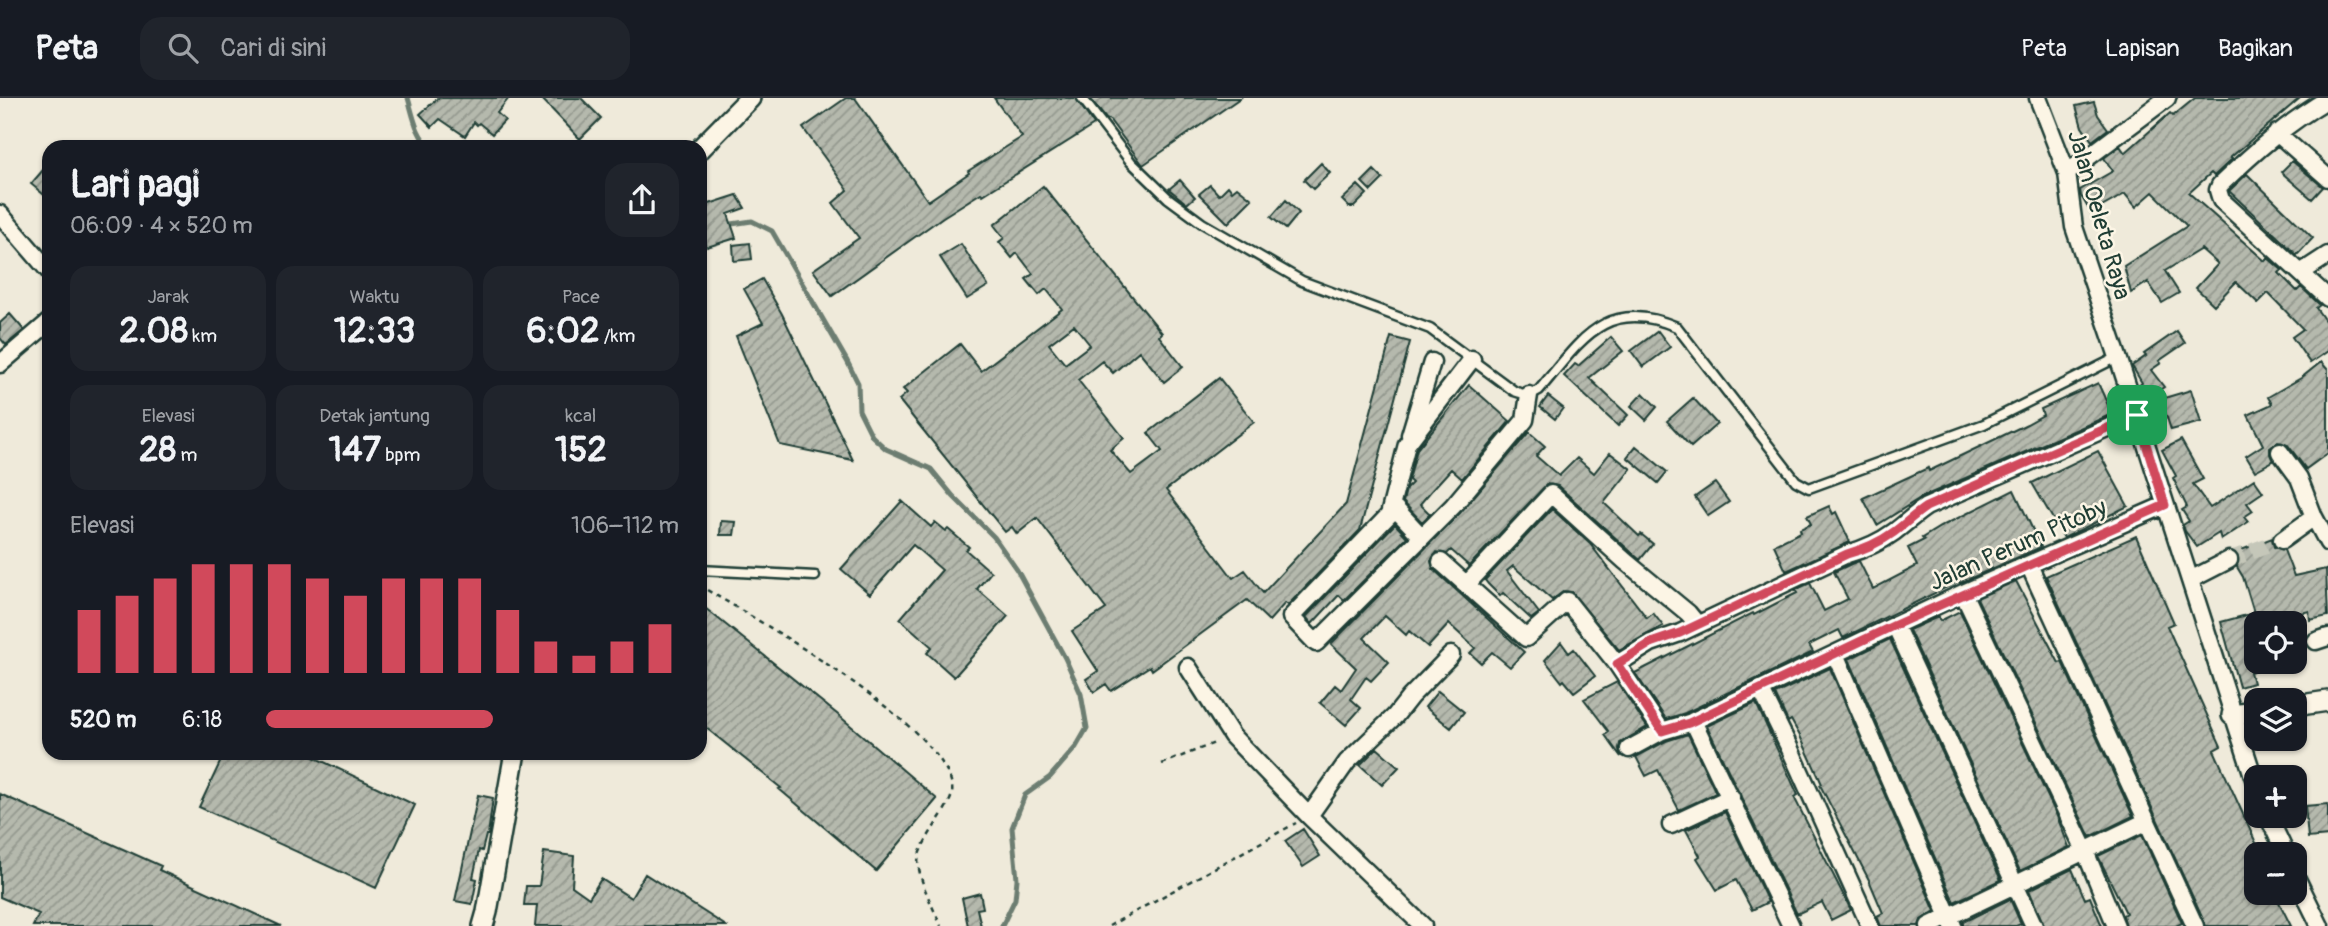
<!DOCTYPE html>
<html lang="id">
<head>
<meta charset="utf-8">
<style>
	:root { --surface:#171b24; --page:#20242c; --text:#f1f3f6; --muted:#9ea1a6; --line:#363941; --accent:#d1495b }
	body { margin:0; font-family:Pangolin,sans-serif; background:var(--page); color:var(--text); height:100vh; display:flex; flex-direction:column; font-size:26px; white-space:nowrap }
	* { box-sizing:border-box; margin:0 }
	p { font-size:23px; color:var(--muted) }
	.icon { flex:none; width:38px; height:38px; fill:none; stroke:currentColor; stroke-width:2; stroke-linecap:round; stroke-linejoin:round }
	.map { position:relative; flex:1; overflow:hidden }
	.side { position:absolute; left:42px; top:42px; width:665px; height:620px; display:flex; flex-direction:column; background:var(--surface); border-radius:21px; box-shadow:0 2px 5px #0004 }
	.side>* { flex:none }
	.controls { position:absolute; left:2244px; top:513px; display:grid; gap:14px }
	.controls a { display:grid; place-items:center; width:63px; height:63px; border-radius:14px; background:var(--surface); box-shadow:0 2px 5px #0004; font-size:35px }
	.pin { position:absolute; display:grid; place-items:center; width:60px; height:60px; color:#fff; margin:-30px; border-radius:14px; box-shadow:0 4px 10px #0006 }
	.round { display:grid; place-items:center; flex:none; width:74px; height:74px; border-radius:21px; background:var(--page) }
	.overview { display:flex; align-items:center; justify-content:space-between; height:119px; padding:0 28px }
	h1 { font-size:38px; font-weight:700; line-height:52px }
	.stats { display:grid; grid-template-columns:repeat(3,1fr); gap:10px; height:119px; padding:7px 28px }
	.stats div { display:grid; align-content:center; border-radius:18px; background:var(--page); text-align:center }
	.stats b { font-size:35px; font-weight:700 }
	.stats small { font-size:19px; font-weight:400 }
	.stats p { font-size:19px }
	.chart { height:196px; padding:14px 28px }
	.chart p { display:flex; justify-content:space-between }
	.chart svg { width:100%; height:126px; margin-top:7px; stroke:var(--accent); stroke-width:6 }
	ul { padding:0 28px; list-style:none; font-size:23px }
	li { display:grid; grid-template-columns:112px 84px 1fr; align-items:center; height:52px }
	li i { height:18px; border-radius:9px; background:var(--accent) }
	header { display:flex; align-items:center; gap:42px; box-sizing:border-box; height:98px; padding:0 35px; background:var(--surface); border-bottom:2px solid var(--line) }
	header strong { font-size:33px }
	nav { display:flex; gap:38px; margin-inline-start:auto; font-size:24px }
	.search { width:490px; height:63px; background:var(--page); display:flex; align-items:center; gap:18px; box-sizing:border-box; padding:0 24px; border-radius:21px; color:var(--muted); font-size:26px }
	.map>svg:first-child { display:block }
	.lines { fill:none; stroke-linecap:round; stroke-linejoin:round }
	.stream { stroke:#6c7d71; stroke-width:5 }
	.building { fill:url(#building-hatch); stroke:#1f3d34; stroke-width:2; fill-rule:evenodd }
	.minor-tunnel { stroke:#c5c7b9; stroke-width:16; stroke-dasharray:16 8; stroke-linecap:butt }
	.service-casing { stroke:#1f3d34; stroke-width:13 }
	.minor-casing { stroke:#1f3d34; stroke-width:21 }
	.tertiary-casing { stroke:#1f3d34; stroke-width:24 }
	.path { stroke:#1f3d34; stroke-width:2.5; stroke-dasharray:5 5; stroke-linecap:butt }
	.service { stroke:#fcf5e5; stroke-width:8 }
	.minor { stroke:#fcf5e5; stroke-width:16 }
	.tertiary { stroke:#fcf5e5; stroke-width:19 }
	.route-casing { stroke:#fff; stroke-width:14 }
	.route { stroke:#d1495b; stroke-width:9 }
	.labels { text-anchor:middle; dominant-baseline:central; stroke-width:5; stroke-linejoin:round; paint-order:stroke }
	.street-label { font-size:24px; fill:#1f3d34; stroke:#fcf5e5 }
</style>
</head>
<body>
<header>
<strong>Peta</strong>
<div class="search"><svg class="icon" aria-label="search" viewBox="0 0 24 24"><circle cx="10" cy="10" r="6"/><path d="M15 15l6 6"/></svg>Cari di sini</div>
<nav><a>Peta</a><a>Lapisan</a><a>Bagikan</a></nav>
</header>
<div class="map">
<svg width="2328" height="828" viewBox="0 0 2328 828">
	<defs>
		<pattern id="building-hatch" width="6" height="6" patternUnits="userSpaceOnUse" patternTransform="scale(1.75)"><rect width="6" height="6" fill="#b5b9ad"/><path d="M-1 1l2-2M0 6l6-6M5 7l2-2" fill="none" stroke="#93988e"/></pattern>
	</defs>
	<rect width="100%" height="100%" fill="#efeada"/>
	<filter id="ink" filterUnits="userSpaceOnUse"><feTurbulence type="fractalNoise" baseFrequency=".0143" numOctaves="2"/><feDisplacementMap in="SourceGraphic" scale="14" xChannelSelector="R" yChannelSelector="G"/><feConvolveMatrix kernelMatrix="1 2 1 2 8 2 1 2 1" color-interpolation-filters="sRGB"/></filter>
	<g filter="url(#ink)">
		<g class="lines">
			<path class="stream" d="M408,0C413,16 416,39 431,49
				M725,127L752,123L772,133L847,263L858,285L859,312L872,338L886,351L931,371L953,398L994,439L1017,472L1065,560L1081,596L1087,630L1076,649L1050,679L1025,697L1012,730L1017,781L1015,801L1002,828"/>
		</g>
		<path class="building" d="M438,0H509L497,15L505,22L492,36L479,25L477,27L474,24L465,38L440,21L432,29L420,16Z
			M541,0H581L601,20L580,41Z
			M846,0H855L928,103L969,75L968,73L1022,39L994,0H1076L1094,27L983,97L981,95L943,119L832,198L813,172L859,140L833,105L848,92L803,30Z
			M1090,0H1240L1143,67L1109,21L1107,22Z
			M2195,0H2300L2230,60L2232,61L2214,78L2211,75L2189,95L2265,163L2268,160L2282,172L2279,175L2297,193L2301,189L2320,207L2316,210L2328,227V253L2310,265L2292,239L2303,231L2268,195L2258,205L2236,184L2214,207L2196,190L2218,166L2201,151L2165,173L2179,195L2162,205L2148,184L2131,195L2124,168L2187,128L2153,94L2136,109L2125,96L2091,115L2081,98L2080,92L2113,73L2104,60L2120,48L2125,55L2170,15L2173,18Z
			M2094,4L2098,17L2108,31L2092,43L2082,29L2076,8Z
			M2292,63L2323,89L2312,101L2281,74Z
			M49,65V101L31,86Z
			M1321,65L1330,75L1313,91L1304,82Z
			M1374,72L1383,81L1371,93L1362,84Z
			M2247,76L2313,140L2297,157L2229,93Z
			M1180,82L1195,99L1187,106L1169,91Z
			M1210,87L1219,97L1228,88L1232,93L1237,89L1252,101L1228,125L1199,96Z
			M1358,87L1367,96L1354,109H1349L1342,102Z
			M1043,88L1162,235L1159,238L1183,269L1164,284L1139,253L1113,275L1102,263L1078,282L1124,340L1110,352L1131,376L1162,353L1148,335L1219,280L1254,324L1166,392L1233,480L1245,472L1263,495L1346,406L1391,239L1410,244L1360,432L1288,507L1285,505L1269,523L1247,502L1152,572L1150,568L1111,593L1106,586L1094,594L1086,581L1098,573L1072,533L1106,511L1037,420L1017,436L1012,429L1005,434L899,302L907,295L903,291L960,246L981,273L1062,211L1046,191L1039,197L1026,181L1033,176L1017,155L1012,160L999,144L1004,140L994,127ZM1074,227L1090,247L1065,266L1049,246Z
			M737,97L745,110L728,116L736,140L707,149L700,128V109Z
			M1286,102L1299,115L1286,131L1271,119Z
			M750,145L752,161L734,163L733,147Z
			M961,146L988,188L967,201L940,159Z
			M762,181L782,216L853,362L780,347L736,238L763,225L744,191Z
			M10,216L24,232L6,247L0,240V225Z
			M1658,233L1670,249L1643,269L1631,253Z
			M2177,233L2185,245L2159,263L2161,265L2151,272L2164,289L2144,303L2138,288L2142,285L2132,268L2146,258L2144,256Z
			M1611,239L1623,253L1589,280L1628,317L1618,328L1564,278L1575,266L1578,268Z
			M2321,264L2328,272V355L2306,371L2288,347L2278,344L2270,350V356L2273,363L2255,373L2246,358L2263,347L2248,317L2272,306L2268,299L2301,280Z
			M2098,285L2112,316L1922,399L1877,427L1863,400L1928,370L1929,373L2027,326L2043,317L2041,311Z
			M1469,287L1510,323L1462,381L1451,371L1431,393L1420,406L1430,416L1422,424L1403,404L1406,391L1412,385L1409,382L1417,351Z
			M2191,292L2201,324L2171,332L2161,301Z
			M1643,295L1657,309L1646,322L1631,308Z
			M1548,298L1563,310L1555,321L1540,309Z
			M1693,300L1717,326L1691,349L1667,323Z
			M1529,334L1545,348L1536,358L1559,378L1577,360L1594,375L1610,355L1631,371L1604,405L1639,438L1641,436L1653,446L1640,462L1558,388L1547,386L1469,468L1451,452L1447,456L1437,454L1431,463L1433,471L1524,554L1510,569L1492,554L1481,565L1470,555L1475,550L1449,526L1428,549L1409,533L1406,537L1385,518L1364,540L1389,564L1371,583L1366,579L1351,601L1361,610L1346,627L1320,605L1335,587L1341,592L1356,570L1331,546L1460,415Z
			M2181,342L2203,381L2193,386L2210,410L2254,381L2263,394L2247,405L2253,413L2244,419L2248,424L2221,442L2219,435L2197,449L2185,433L2183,427L2189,423L2182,412L2187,409L2173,380L2176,378L2162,352Z
			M1636,348L1667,374L1658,385L1627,359Z
			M2098,353L2128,408L2064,440L2032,385Z
			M1715,385L1729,404L1708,418L1695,399Z
			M2014,392L2041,449L1960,485L1959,483L1843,540L1839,532L1809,547L1813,554L1685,615L1666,621L1635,575L1753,515L1754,517L1777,505L1797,495L1795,492L1810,485L1824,513L1848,501L1834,474L1851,466L1859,463L1873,491L1917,468L1908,450L1924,442L1922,440L1940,429Z
			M902,403L931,429L935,424L946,433L948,431L969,449L966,452L991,474L977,491L1008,518L954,579L927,555L932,549L900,521L942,472L913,447L870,496L841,471Z
			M1829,408L1833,416L1836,414L1850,444L1786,473L1774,447L1801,434L1800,431L1811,426L1807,418Z
			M1552,411L1590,446L1647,520L1653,515L1663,528L1619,552L1571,494L1564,493L1552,502L1513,468L1507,473L1539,515L1531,521L1503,495L1500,498L1488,486L1485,482Z
			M721,423L736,424L734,437H720Z
			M1395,426L1407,439L1344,502L1339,497L1312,526L1306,519Z
			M2136,438L2174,525L2167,528L2221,648L2214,652L2261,756H2256V794H2274L2291,828H2206L2046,478Z
			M2272,440L2274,449L2284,452L2294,478L2326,471L2328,518L2310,522L2309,513L2263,525H2256V523V572L2250,574L2253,585L2239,589L2221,524L2254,515L2243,479L2237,469L2239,462L2236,454Z
			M2016,483L2059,565L2062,564L2133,718L2090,739L1977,500Z
			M700,506L837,616L937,701L876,773L779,691L781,690L700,625Z
			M1960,513L2056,716L2069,749L2020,773L1909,532L1938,519L1940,523Z
			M1890,541L2001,782L1954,804L1849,561Z
			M1561,544L1569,555L1574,551L1595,578L1574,594L1564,582L1562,584L1545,562Z
			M1830,570L1935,813L1921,822L1919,828H1881L1877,818L1883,815L1869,782L1820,687L1822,686L1800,638L1791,622L1788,624L1775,596Z
			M1617,584L1647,629L1620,645L1619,651L1621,659L1605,637L1609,634L1584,601Z
			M1438,593L1464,614L1451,630L1425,609Z
			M1756,605L1798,697L1794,699L1851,812L1831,822L1822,804L1797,816L1707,628Z
			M1688,636L1716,695L1679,712L1658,672L1646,678L1636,659L1666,643Z
			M1377,650L1399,669L1382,687L1360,667Z
			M225,654H303L415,707L376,790L199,709Z
			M0,696L161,768L159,772L281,828H33L39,816L0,799Z
			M478,697L493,700L488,737H486L482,753L479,752L473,780L477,781L472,806L455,803Z
			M2328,706V738L2308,740L2305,708Z
			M1725,714L1768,804L1752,812L1736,782L1717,792L1697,760L1700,758L1686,732Z
			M1303,731L1320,758L1303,769L1285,743Z
			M2142,737L2182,825L2176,828H2126L2123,817L2126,815L2098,758Z
			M544,754L574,758L572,788L589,800L601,781L631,800L645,776L726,828H535L537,807H524L526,788H539Z
			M2072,771L2085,801L2090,799L2102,828H2044L2029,792Z
			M980,795L983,810L977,811L981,828H968L962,800Z
			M2010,801L2021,826L2016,828H1963V824Z"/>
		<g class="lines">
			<path class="minor-tunnel" d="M2229,462L2282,442"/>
			<defs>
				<path id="service" d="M1082,0L1131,64L1168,100L1202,125L1302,183L1430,231L1514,293C1525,297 1529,298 1539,292C1581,243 1605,198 1677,229L1796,383L1809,390L1984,326L2118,259
					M700,472L815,478"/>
				<path id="minor" d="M2038,0L2067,75L2074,129L2118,259L2256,687
					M2328,1C2287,25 2254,54 2220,87L2218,92L2221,102L2328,200
					M2277,35L2328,80
					M2067,75L2167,0
					M0,116L49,173
					M2302,174L2328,157
					M1472,261L1407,346L1389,417L1291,519L1316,545L1453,408L1525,322L1529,297
					M0,266L49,224
					M1410,337L1432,264
					M2280,354L2299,380L2314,419L2328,445
					M1392,407L1422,439
					M2282,442L2314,419
					M1441,464L1526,540L1567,503L1617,566
					M2029,467L2195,828
					M2190,482L2229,462
					M1467,486L1551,396L1625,463L1688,515L1697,526
					M1963,495L2085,753L2116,828
					M1895,527L2034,828
					M2316,543L2328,539
					M1835,556L1953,828
					M1188,569L1232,638L1309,718L1423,828
					M1761,592L1790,651L1870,828
					M1693,623L1791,828
					M1662,633L1617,566L1651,545L1680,535L1847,456C1865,451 1879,445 1894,434C1905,426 1914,417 1926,409L2137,317
					M1629,651L1662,633L1689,625L1963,495L2165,407
					M1309,718L1347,664L1395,618L1410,599L1451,557
					M2268,718L2286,756
					M1671,727L1731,699
					M2294,775L2320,828
					M1929,828L2147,723"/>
				<path id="tertiary" d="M700,51L750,0
					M2294,608L2328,603
					M2232,617L2256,614
					M483,828L487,814L515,654"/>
			</defs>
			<use href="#service" class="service-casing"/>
			<use href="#minor" class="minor-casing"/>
			<use href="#tertiary" class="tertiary-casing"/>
			<path class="path" d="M700,485L707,492C754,520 961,637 952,696C950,706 939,720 934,729C929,737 922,748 919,757C914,774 934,811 941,828
				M1162,666L1217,644
				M1109,828L1296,725"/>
			<use href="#service" class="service"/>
			<use href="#minor" class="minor"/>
			<use href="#tertiary" class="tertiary"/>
		</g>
	</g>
	<g class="lines" filter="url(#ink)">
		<defs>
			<path id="route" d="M2137,317L2165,407L1895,527L1689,625L1662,633L1617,566L1651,545L1680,535L1847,456C1865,451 1879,445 1894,434C1905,426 1914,417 1926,409Z"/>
		</defs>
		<use href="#route" class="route-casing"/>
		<use href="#route" class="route"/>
	</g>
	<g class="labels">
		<g class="street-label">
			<text transform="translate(2099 117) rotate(74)">Jalan Oeleta Raya</text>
			<text transform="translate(2018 447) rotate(-24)">Jalan Perum Pitoby</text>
		</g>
	</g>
</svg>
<div class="controls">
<a><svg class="icon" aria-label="locate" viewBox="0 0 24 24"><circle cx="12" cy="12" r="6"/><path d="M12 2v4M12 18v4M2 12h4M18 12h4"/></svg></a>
<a><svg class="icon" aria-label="layers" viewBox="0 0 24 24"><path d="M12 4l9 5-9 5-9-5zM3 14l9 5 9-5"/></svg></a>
<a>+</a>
<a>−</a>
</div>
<div class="pin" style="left:2137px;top:317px;background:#1e9e55"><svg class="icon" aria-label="arrive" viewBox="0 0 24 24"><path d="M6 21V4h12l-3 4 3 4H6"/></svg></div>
<section class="side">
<div class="overview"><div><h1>Lari pagi</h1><p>06:09 · 4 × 520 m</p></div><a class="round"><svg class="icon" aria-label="share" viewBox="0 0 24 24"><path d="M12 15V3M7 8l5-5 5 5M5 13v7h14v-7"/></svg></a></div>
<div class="stats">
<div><p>Jarak</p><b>2.08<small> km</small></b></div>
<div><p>Waktu</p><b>12:33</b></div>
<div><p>Pace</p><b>6:02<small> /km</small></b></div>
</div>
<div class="stats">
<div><p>Elevasi</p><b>28<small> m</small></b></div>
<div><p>Detak jantung</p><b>147<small> bpm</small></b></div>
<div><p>kcal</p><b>152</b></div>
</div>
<div class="chart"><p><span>Elevasi</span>106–112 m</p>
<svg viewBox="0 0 160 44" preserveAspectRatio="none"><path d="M5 44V22M15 44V17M25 44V11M35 44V6M45 44V6M55 44V6M65 44V11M75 44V17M85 44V11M95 44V11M105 44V11M115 44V22M125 44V33M135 44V38M145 44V33M155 44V27"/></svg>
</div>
<ul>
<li><b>520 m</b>6:18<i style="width:55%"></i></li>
</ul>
</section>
</div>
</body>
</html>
